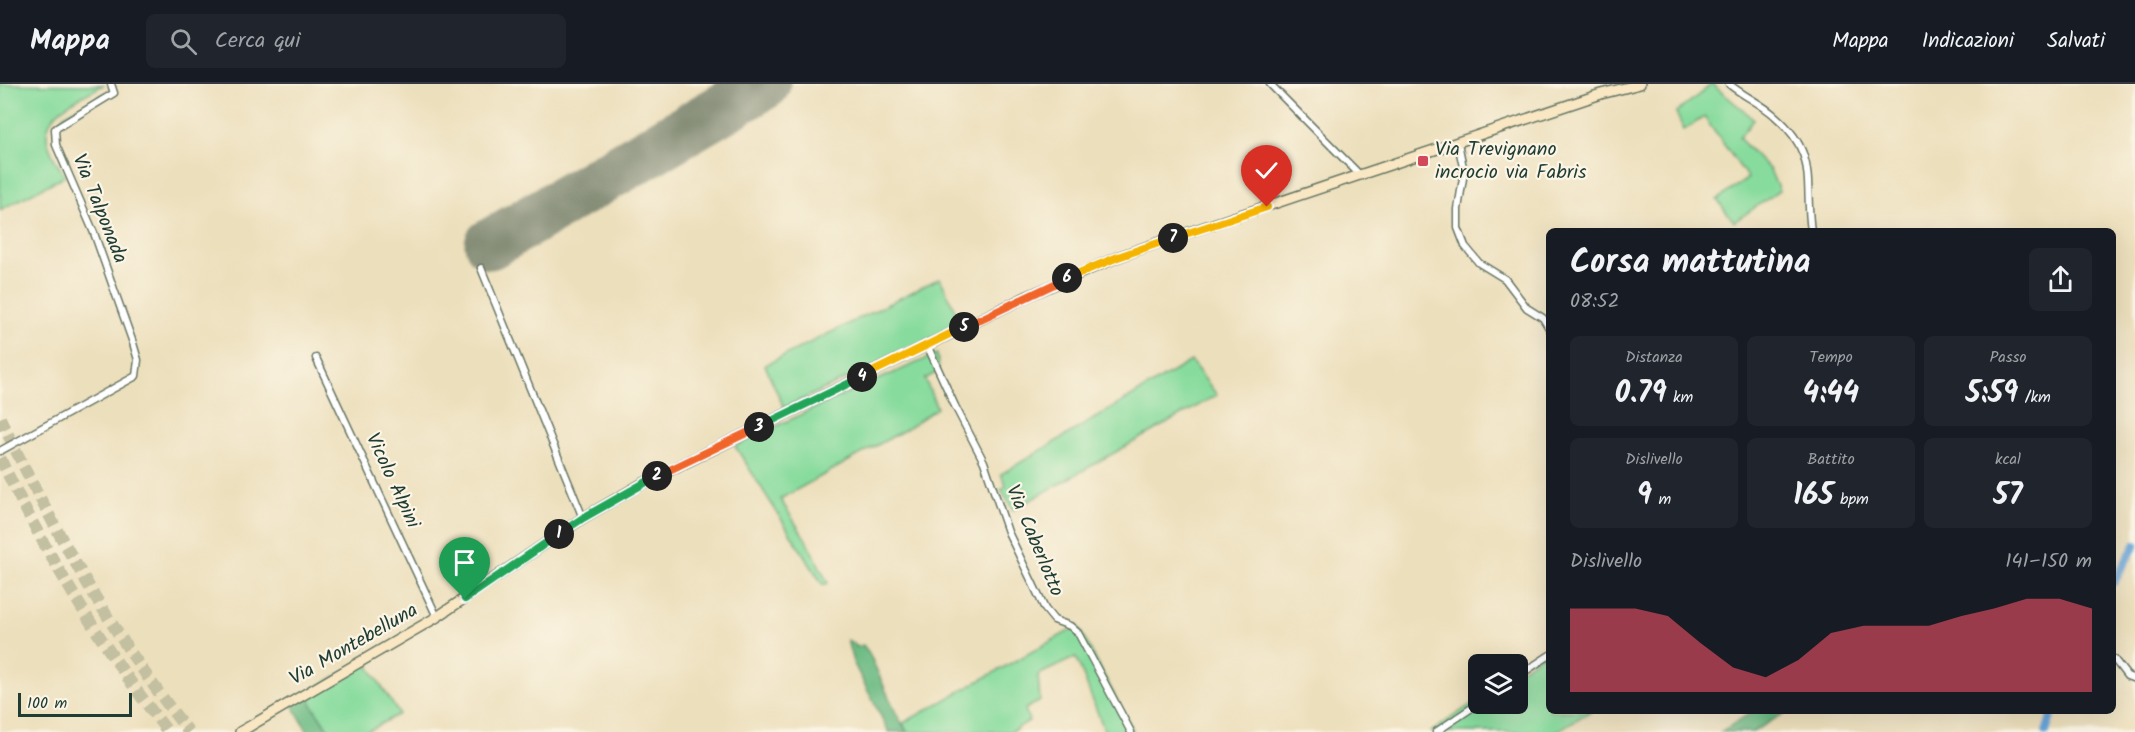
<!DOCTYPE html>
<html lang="it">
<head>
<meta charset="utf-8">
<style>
	:root { --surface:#171b24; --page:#20242c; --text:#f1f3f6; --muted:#9ea1a6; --line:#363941; --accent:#d1495b }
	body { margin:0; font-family:Kalam,sans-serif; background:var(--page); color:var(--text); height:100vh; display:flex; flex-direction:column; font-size:22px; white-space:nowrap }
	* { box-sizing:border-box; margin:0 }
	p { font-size:20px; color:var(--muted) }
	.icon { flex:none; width:33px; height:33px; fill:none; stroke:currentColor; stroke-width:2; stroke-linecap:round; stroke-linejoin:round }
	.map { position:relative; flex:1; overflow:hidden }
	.sheet { position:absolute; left:1546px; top:144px; width:570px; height:486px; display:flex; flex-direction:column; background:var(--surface); border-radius:9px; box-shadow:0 6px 24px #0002 }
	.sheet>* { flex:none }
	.fabs { position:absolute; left:1468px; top:570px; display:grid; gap:12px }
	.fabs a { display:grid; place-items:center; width:60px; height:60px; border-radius:9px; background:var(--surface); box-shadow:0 6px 24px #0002; font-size:30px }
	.scale { position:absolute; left:18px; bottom:15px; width:114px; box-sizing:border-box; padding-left:6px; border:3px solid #1f3d34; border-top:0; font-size:16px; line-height:21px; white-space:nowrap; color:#1f3d34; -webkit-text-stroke:4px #fcf5e5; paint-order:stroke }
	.pin { position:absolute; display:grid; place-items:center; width:51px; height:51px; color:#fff; margin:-62px -26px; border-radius:50% 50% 50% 0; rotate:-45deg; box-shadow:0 0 6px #0007 }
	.pin .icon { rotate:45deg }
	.km { position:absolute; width:30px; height:30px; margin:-15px; border-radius:50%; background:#222; color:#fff; font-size:16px; line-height:30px; text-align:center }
	.round { display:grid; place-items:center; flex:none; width:63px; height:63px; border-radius:9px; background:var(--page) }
	.overview { display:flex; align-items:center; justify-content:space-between; height:102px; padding:0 24px }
	h1 { font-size:33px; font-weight:600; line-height:45px }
	.metrics { display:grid; grid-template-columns:repeat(3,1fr); gap:9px; height:102px; padding:6px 24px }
	.metrics div { display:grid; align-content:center; border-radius:9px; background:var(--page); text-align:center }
	.metrics b { font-size:30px; font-weight:600 }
	.metrics small { font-size:16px; font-weight:400 }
	.metrics p { font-size:16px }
	.chart { height:168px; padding:12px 24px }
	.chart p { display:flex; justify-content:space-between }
	.chart svg { width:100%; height:108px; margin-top:6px; fill:var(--accent); opacity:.7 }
	header { display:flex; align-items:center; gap:36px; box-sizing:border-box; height:84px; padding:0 30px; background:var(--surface); border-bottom:2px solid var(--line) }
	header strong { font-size:28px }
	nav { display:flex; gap:33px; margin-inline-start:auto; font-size:21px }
	.search { width:420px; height:54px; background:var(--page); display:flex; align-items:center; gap:15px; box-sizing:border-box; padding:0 21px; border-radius:9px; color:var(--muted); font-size:22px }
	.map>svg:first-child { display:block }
	.green { fill:#87db9d; stroke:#538c68; stroke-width:1.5 }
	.forest { fill:#6dbb84; stroke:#467c5c; stroke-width:1.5 }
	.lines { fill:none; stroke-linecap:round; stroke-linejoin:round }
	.canal { stroke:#67a5d9; stroke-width:8 }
	.runway { stroke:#868e78; stroke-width:51 }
	.motorway-tunnel { stroke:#c3bfa1; stroke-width:12; stroke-dasharray:12 6; stroke-linecap:butt }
	.minor-casing { stroke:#677664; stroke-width:9 }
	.secondary-casing { stroke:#677664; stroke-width:12 }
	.minor { stroke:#fff; stroke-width:6 }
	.secondary { stroke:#f9e7c3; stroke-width:9 }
	.split-1-casing { stroke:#fff; stroke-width:12 }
	.split-2-casing { stroke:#fff; stroke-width:12 }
	.split-3-casing { stroke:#fff; stroke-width:12 }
	.split-4-casing { stroke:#fff; stroke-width:12 }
	.split-5-casing { stroke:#fff; stroke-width:12 }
	.split-6-casing { stroke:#fff; stroke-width:12 }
	.split-7-casing { stroke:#fff; stroke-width:12 }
	.split-8-casing { stroke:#fff; stroke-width:12 }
	.split-1 { stroke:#22a559; stroke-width:8 }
	.split-2 { stroke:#22a559; stroke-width:8 }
	.split-3 { stroke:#f0652b; stroke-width:8 }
	.split-4 { stroke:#22a559; stroke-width:8 }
	.split-5 { stroke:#f5b400; stroke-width:8 }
	.split-6 { stroke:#f0652b; stroke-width:8 }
	.split-7 { stroke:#f5b400; stroke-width:8 }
	.split-8 { stroke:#f5b400; stroke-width:8 }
	.poi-dot { fill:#d1495b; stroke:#fcf5e5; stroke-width:2 }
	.labels { text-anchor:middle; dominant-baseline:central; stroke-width:4.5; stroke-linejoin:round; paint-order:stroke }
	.poi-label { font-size:20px; fill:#1f3d34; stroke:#fcf5e5; text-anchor:start }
	.street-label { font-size:20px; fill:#1f3d34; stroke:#fcf5e5 }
</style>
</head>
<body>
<header>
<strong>Mappa</strong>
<div class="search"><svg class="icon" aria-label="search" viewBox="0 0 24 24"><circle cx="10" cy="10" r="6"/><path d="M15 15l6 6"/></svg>Cerca qui</div>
<nav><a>Mappa</a><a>Indicazioni</a><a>Salvati</a></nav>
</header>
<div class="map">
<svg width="2135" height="648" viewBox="0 0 2135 648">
	<rect width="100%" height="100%" fill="#fcf5e5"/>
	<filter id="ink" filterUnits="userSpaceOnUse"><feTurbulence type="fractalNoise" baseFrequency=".0167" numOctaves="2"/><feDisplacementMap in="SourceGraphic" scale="12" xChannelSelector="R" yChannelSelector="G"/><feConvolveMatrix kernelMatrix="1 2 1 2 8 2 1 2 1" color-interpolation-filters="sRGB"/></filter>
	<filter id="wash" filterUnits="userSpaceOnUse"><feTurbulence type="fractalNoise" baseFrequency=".008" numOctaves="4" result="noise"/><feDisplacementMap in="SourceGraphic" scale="24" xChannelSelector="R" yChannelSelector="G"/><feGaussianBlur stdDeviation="1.35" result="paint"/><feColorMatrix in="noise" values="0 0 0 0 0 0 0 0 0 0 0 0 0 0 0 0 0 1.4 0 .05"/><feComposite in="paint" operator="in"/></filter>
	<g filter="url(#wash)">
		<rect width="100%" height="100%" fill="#ecdfbc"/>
		<path class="green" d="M0,0L103,1C80,15 37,28 49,62C52,73 59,83 65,92L0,126Z
			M1712,0L1754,35L1739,54L1770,86L1779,107L1734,138L1717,116L1748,94L1704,33L1684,46L1676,29Z
			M105,9V12L56,41L64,31Z
			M940,194L961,239C904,272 843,295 784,324L765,281Z
			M937,270L939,287L925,295L937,324L908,344L780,415L805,454L828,499L823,501L735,362L827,318Z
			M1191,277L1217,311L1013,426L1001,406L1006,402L1001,390Z
			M1078,542L1134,648H1105L1076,573L1038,591L1040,617L1025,625L1029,637L1011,648H907L903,639Z
			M1549,566L1550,627H1591L1555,648H1431L1479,615V620H1518V588Z
			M365,576L399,630L366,648H330L312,621L307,609Z"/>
		<path class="forest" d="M847,556L855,560L856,563L863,561L869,569L895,627L907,648H889L853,578Z
			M307,609L312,621L330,648H308L291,618Z
			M1748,627H1788L1753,648H1721L1749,630Z"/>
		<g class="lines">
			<path class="canal" d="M2114,498L2135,461
				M2046,648L2053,627"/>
			<path class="runway" d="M490,160L765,0"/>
		</g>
	</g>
	<g filter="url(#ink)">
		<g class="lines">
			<path class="motorway-tunnel" d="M0,334C53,444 112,552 189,648
				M0,374C46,470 102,564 168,648"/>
			<defs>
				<path id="minor" d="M1270,0L1361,92
					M1729,0C1743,12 1761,19 1775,32C1819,70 1804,98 1811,147
					M1458,59L1464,88L1458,125V144L1465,162L1479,179L1505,195L1527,224L1543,234L1550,246
					M481,184L583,434
					M927,261L955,322L984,378L1008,448L1045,525L1054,536L1070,542L1078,549L1131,648
					M316,274L437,533
					M0,367L136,292L138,276L133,259L94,149L56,61L55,45L114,9L111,0
					M2114,575L2127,592L2135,595
					M1518,592L1550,571
					M1436,648L1479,619"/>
				<path id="secondary" d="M240,648L437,533L583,434L640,401L1028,212L1118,173L1163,157L1601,10L1640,0"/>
			</defs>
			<use href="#minor" class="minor-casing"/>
			<use href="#secondary" class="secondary-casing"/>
			<use href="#minor" class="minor"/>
			<use href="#secondary" class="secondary"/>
		</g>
	</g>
	<g class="lines" filter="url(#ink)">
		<defs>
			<path id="split-1" d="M465,515L559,450"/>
			<path id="split-2" d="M559,450L583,434L657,392"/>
			<path id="split-3" d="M657,392L759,343"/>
			<path id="split-4" d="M759,343L862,293"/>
			<path id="split-5" d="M862,293L964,243"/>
			<path id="split-6" d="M964,243L1067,194"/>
			<path id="split-7" d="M1067,194L1118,173L1173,154"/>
			<path id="split-8" d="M1173,154L1267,123"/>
		</defs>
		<use href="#split-1" class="split-1-casing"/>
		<use href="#split-2" class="split-2-casing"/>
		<use href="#split-3" class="split-3-casing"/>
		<use href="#split-4" class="split-4-casing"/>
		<use href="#split-5" class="split-5-casing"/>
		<use href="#split-6" class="split-6-casing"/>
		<use href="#split-7" class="split-7-casing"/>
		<use href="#split-8" class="split-8-casing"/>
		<use href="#split-1" class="split-1"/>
		<use href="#split-2" class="split-2"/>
		<use href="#split-3" class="split-3"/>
		<use href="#split-4" class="split-4"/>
		<use href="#split-5" class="split-5"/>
		<use href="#split-6" class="split-6"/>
		<use href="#split-7" class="split-7"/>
		<use href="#split-8" class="split-8"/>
	</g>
	<rect class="poi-dot" x="1417" y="71" width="12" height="12" rx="3"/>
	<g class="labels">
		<g class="poi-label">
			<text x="1435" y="66">Via Trevignano<tspan x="1435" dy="23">incrocio via Fabris</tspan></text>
		</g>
		<g class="street-label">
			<text transform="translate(99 125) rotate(68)">Via Talponada</text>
			<text transform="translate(392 397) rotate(65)">Vicolo Alpini</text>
			<text transform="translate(1034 457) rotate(67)">Via Caberlotto</text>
			<text transform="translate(354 561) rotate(-30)">Via Montebelluna</text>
		</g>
	</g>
</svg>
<div class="fabs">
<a><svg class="icon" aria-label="layers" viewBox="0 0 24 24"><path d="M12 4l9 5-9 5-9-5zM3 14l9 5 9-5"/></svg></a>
</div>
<div class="scale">100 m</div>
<div class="pin" style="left:465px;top:515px;background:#1e9e55"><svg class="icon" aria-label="arrive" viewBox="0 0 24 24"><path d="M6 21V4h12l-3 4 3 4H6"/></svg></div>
<div class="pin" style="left:1267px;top:123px;background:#d93025"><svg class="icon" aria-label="check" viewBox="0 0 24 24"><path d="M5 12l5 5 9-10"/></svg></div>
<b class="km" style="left:559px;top:450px">1</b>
<b class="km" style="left:657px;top:392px">2</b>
<b class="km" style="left:759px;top:343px">3</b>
<b class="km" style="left:862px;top:293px">4</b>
<b class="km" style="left:964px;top:243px">5</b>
<b class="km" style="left:1067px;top:194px">6</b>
<b class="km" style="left:1173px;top:154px">7</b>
<section class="sheet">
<div class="overview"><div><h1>Corsa mattutina</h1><p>08:52</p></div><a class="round"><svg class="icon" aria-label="share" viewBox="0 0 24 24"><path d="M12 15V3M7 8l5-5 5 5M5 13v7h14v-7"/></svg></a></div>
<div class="metrics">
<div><p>Distanza</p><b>0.79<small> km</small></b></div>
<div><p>Tempo</p><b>4:44</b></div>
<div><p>Passo</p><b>5:59<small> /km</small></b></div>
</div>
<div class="metrics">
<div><p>Dislivello</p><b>9<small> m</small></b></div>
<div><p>Battito</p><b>165<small> bpm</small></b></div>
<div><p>kcal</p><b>57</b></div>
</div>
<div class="chart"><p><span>Dislivello</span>141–150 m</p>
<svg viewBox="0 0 160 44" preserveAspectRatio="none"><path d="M0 44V10L10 10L20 10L30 13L40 24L50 34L60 38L70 31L80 20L90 17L100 17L110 17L120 13L130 10L140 6L150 6L160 10V44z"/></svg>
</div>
</section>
</div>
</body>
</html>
